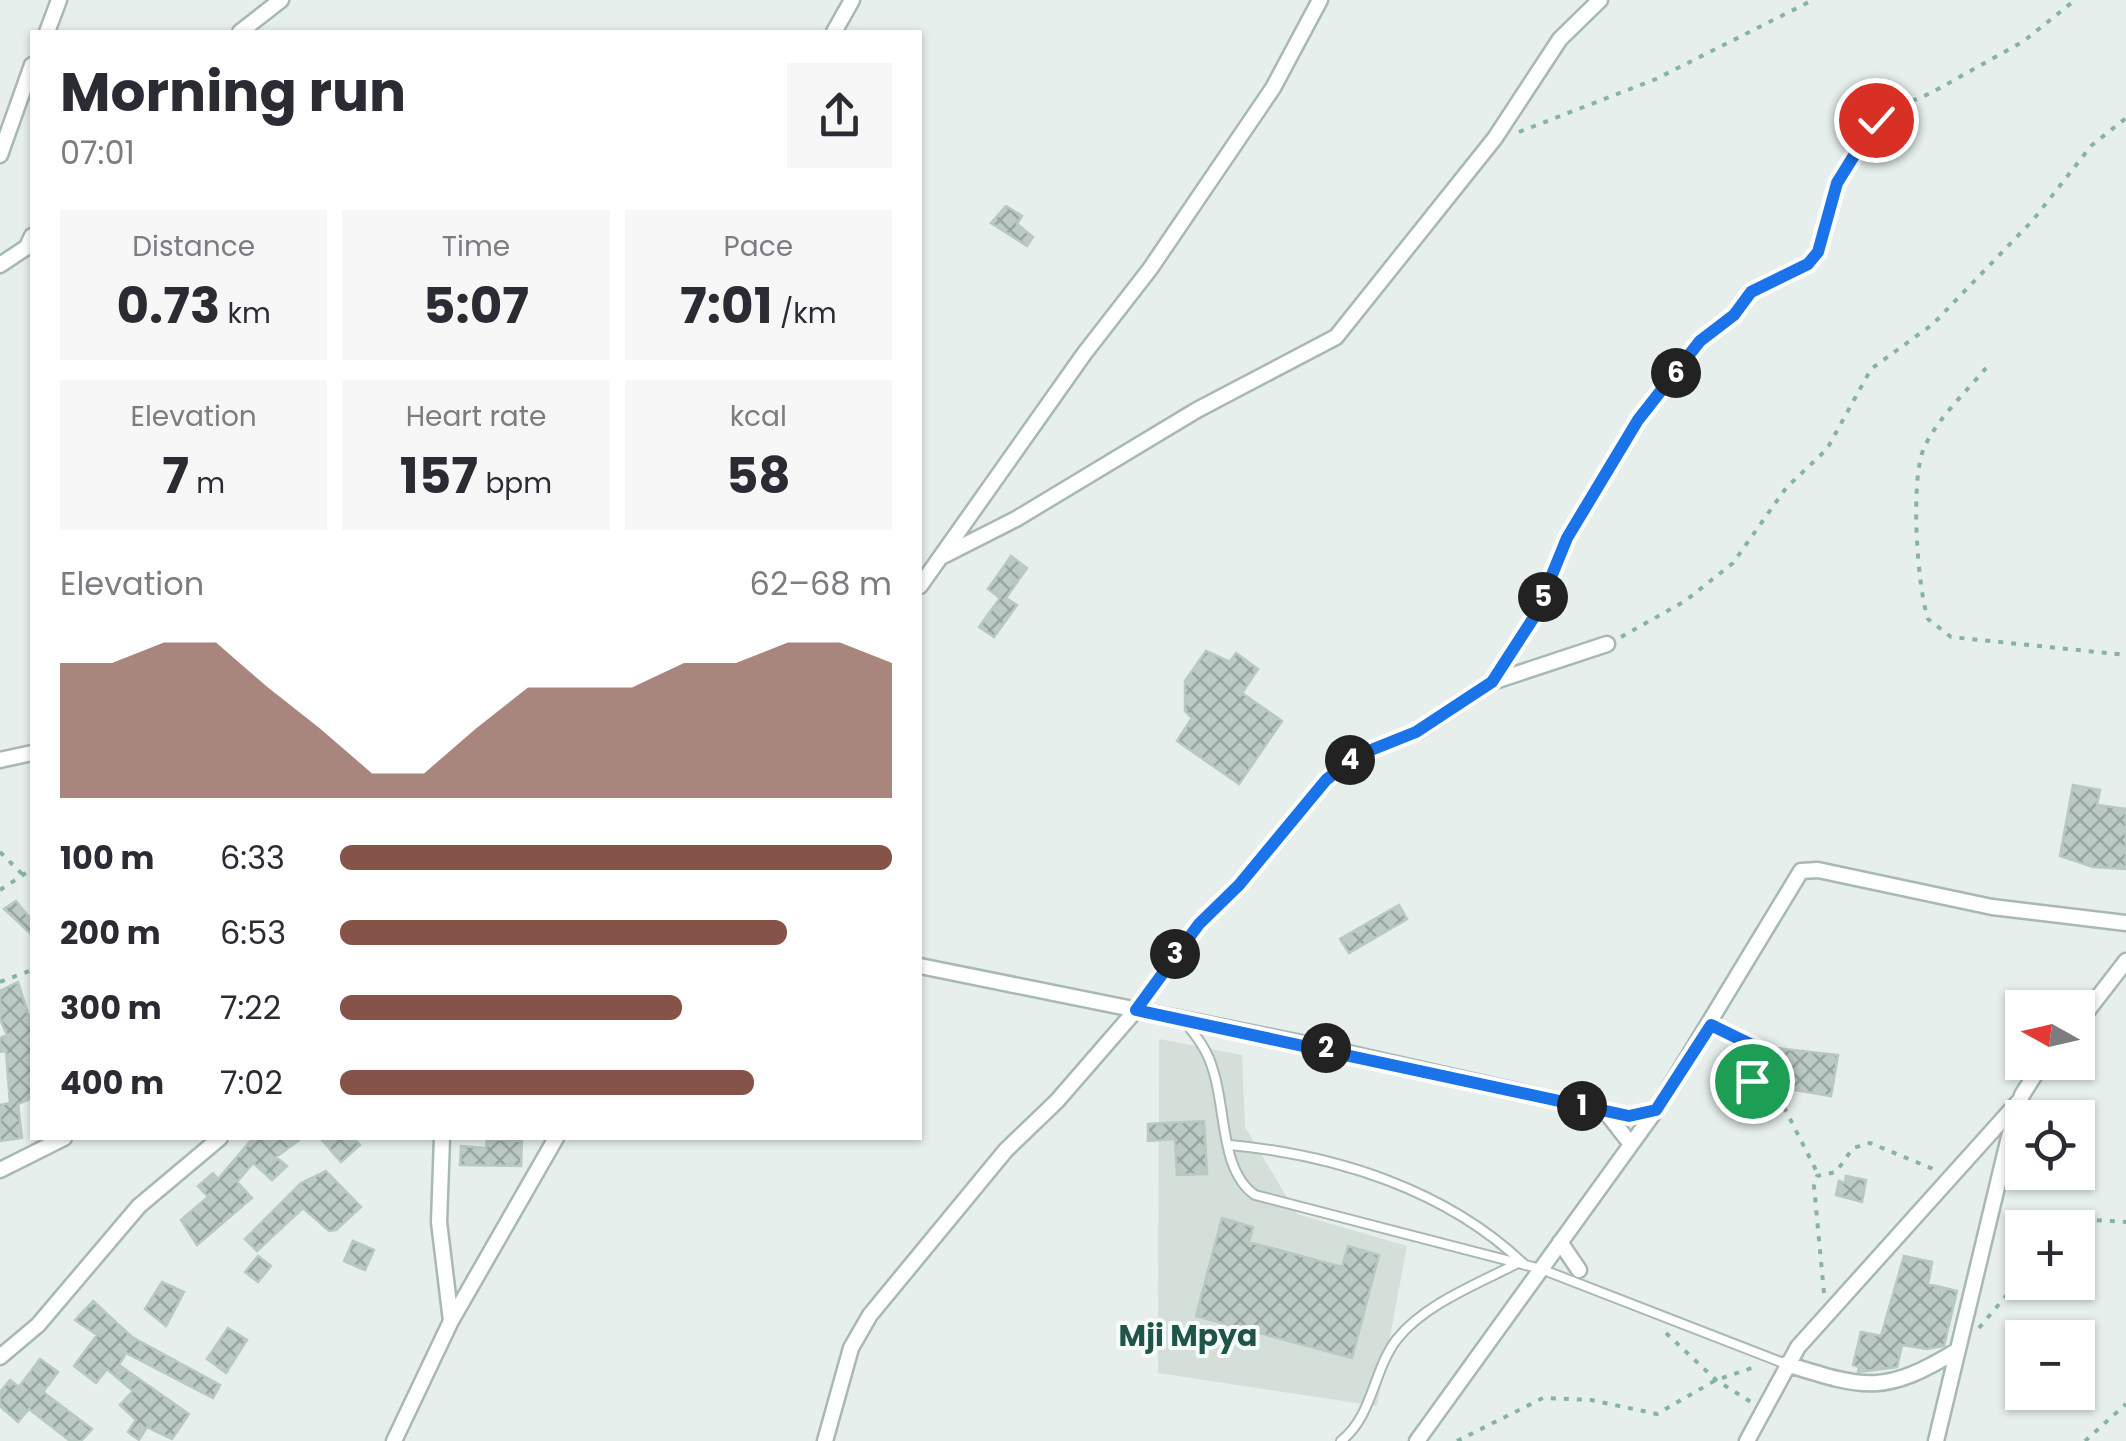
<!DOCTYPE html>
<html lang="en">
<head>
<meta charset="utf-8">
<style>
	:root { --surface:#fff; --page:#f7f7f7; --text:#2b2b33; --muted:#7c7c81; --accent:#855347 }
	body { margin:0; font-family:Poppins,sans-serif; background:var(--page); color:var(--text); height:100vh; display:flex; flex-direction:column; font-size:38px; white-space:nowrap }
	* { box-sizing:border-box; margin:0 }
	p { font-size:32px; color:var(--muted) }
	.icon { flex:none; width:55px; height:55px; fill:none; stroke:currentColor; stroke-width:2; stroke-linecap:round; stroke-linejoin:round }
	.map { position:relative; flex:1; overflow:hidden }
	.sheet { position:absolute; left:30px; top:30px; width:892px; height:1110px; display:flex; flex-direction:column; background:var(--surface); border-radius:0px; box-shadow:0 2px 8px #0004 }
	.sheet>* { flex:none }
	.needle { width:65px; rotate:278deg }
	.buttons { position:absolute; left:2005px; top:990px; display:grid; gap:20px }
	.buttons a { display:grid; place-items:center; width:90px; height:90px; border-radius:0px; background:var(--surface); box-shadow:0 2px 8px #0004; font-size:50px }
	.pin { position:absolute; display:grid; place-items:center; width:85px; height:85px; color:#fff; margin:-42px; border:5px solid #fff; border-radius:50%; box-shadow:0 2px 10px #0007 }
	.km { position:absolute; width:50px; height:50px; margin:-25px; border-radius:50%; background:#222; color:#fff; font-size:28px; line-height:50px; text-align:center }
	.round { display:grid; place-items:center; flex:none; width:105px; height:105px; border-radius:0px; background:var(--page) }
	.summary { display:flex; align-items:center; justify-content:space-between; height:170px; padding:0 30px }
	h1 { font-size:55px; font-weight:700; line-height:75px }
	.figures { display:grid; grid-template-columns:repeat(3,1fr); gap:15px; height:170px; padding:10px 30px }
	.figures div { display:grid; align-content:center; border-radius:0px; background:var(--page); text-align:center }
	.figures b { font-size:50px; font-weight:700 }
	.figures small { font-size:28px; font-weight:400 }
	.figures p { font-size:28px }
	.chart { height:280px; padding:20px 30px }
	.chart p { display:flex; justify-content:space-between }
	.chart svg { width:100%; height:180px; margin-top:10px; fill:var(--accent); opacity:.7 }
	ul { padding:0 30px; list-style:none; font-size:32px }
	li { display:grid; grid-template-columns:160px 120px 1fr; align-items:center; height:75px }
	li i { height:25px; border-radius:12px; background:var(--accent) }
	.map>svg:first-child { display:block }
	.built { fill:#d4dfda }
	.building { fill:url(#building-cross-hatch); stroke:#b8c9c2; stroke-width:2.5 }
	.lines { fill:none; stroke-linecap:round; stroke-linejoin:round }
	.lane-casing { stroke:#a8b8b2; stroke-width:12 }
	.street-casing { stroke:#a8b8b2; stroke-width:19 }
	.path { stroke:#86b3a5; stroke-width:4; stroke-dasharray:5 8; stroke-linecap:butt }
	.lane { stroke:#fff; stroke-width:8 }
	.street { stroke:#fff; stroke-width:14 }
	.route-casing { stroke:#fff; stroke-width:20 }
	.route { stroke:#1a73e8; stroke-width:12 }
	.labels { text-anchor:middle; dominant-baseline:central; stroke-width:8; stroke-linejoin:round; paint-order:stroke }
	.quarter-label { font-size:30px; font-weight:bold; fill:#1f5548; stroke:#f7fbf9 }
</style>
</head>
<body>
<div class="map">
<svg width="2126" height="1441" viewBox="0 0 2126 1441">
	<defs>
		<pattern id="building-cross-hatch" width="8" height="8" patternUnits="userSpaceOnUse" patternTransform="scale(2.5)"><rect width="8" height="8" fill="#bbcac4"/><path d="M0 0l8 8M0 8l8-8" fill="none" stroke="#98a6a0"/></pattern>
	</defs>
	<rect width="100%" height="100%" fill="#e6efeb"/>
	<path class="built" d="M1159,1039L1242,1055L1245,1127L1297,1214L1407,1246L1377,1406L1158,1373Z"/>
	<path class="building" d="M1006,206L1022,216L1017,224L1033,237L1027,246L991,223Z
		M1011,556L1027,568L1006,598L1017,605L994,637L979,627L1000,598L988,589Z
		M1206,651L1230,662L1236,653L1258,669L1242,693L1282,721L1239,784L1177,741L1192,718L1185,711V681Z
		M2073,785L2100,790L2097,805L2126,809V869L2093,867L2060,856Z
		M16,901L32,921V935L4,909Z
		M1399,905L1407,919L1349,953L1340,939Z
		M18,982L32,1026V1098L18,1104L22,1138L0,1141V1105L10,1103L6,1051L0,1052V1038L7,1035L0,1019V991Z
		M1775,1048L1838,1055L1831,1096L1770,1086Z
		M1204,1121L1207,1174L1177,1175L1175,1139L1148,1141V1124Z
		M253,1138H302L276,1157L287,1166L272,1180L253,1163L237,1182L252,1198L197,1245L181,1220L208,1197L198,1186L213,1173L218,1179Z
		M320,1138H354L360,1145L341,1162Z
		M487,1139L522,1141L521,1166L460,1165L461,1146L486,1148Z
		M326,1171L361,1207L336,1230L329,1231L303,1208L257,1251L245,1239L301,1183Z
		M1846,1176L1866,1180L1862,1202L1836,1195L1839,1181L1845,1183Z
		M1222,1218L1253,1227L1249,1242L1342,1267L1348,1246L1379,1255L1352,1358L1196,1316Z
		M353,1241L374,1250L365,1270L344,1261Z
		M258,1256L271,1266L258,1282L245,1272Z
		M1904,1256L1932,1262L1928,1284L1957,1291L1944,1346L1927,1349L1902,1345L1897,1367L1858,1372L1859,1367L1853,1365L1861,1332L1881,1336Z
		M162,1282L184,1292L166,1326L145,1309Z
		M93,1301L132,1337L220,1385L213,1398L126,1353L119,1365L189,1414L172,1439L147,1427L139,1440L128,1432L136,1420L120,1405L133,1391L107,1369L96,1383L74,1366L97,1335L75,1320Z
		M228,1328L247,1340L226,1373L207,1359Z
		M40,1359L58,1372L43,1392L92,1429L81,1441H70L29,1409L18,1422L0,1406V1392L10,1380L19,1387Z"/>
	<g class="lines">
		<defs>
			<path id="lane" d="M1185,1022C1197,1037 1208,1051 1213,1070C1226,1108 1220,1171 1255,1195L1541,1269L1786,1364
				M1230,1145C1337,1155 1447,1190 1525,1265
				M1341,1441C1373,1416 1373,1370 1397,1339C1425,1304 1477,1284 1516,1264"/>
			<path id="street" d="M47,32L59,0
				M240,32L281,0
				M834,32L852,0
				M0,155L32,65
				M0,265L27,247L32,236
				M943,556L1016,519L1197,410L1336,337L1495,138L1560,39L1600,0
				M920,586L1084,354L1150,269L1273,88L1320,0
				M0,760L32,753
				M920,966L1321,1047L1605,1111L1629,1116L1653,1111
				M2078,1023L2126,961
				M1605,1111L1630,1143
				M442,1138L439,1222L451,1321
				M0,1170L64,1138
				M1560,1242L1579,1270
				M0,1357L38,1325L139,1206L220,1138
				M1786,1364C1866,1389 1884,1395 1958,1350
				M394,1441L451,1321L556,1138
				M825,1441L851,1348L870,1315L1006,1150L1057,1101L1136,1010L1199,924L1239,885L1325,781L1356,756L1417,732L1492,682L1607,644
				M1417,1441L1656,1110L1801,871L1818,870L1992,907L2126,923
				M1747,1441L1798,1347L2021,1099
				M1936,1441L2010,1133L2022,1095L2043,1062"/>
		</defs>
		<use href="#lane" class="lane-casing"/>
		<use href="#street" class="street-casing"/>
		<path class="path" d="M1519,132L1656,79L1813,0
			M1986,368C1966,392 1937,419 1924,448C1910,479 1917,586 1928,619L1951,637L2126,655
			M1621,637L1685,601L1733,563L1786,488L1827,449L1871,369L1933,324L2033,220L2091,146L2126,118
			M1506,662L1535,615L1567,538L1629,434L1712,329L1734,315L1751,292L1808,264L1818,252L1837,183L1880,114L1931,93L2024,41L2075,0
			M0,852L24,876
			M0,890L32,869
			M0,982L32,970
			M1719,1030L1754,1046V1089L1783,1105L1818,1174
			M2006,1215L2126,1222
			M1824,1293L1814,1186L1817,1176L1836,1172L1853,1148L1870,1143L1938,1171
			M1979,1328L2022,1277
			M1666,1333L1716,1380L1751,1402
			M1457,1441L1543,1398L1591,1400L1657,1414L1716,1380L1758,1366
			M2085,1441L2126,1404"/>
		<use href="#lane" class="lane"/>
		<use href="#street" class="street"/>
	</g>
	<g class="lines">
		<defs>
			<path id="route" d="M1752,1081L1754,1046L1711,1025L1656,1110L1629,1116L1136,1010L1199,924L1239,885L1326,780L1356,756L1416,732L1492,682L1536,614L1567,538L1638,420L1700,341L1734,315L1751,292L1808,264L1818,252L1837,183L1876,120"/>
		</defs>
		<use href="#route" class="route-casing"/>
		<use href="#route" class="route"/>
	</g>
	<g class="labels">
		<g class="quarter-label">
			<text x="1188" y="1335">Mji Mpya</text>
		</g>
	</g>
</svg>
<div class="buttons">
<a><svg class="needle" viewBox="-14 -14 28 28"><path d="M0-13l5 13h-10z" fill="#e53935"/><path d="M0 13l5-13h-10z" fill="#7c7c81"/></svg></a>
<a><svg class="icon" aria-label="locate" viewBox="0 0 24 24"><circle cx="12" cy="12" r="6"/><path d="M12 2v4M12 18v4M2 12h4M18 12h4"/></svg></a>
<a>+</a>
<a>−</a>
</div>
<div class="pin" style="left:1752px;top:1081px;background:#1e9e55"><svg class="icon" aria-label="arrive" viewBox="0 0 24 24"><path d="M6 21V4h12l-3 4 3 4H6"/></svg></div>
<div class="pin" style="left:1876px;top:120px;background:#d93025"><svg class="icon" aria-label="check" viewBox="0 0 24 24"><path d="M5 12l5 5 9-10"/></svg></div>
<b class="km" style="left:1582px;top:1106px">1</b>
<b class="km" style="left:1326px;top:1048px">2</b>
<b class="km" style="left:1175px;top:954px">3</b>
<b class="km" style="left:1350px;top:760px">4</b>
<b class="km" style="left:1543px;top:597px">5</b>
<b class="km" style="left:1676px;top:373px">6</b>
<section class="sheet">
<div class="summary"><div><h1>Morning run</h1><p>07:01</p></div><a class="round"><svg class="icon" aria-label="share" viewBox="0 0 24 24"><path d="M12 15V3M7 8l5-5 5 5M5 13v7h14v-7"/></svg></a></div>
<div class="figures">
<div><p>Distance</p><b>0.73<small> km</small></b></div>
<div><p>Time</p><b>5:07</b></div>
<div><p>Pace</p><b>7:01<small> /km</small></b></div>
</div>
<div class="figures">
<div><p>Elevation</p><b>7<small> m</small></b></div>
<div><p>Heart rate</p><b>157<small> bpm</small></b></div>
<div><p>kcal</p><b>58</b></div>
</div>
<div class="chart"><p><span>Elevation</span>62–68 m</p>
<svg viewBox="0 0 160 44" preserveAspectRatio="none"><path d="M0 44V11L10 11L20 6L30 6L40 17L50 27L60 38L70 38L80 27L90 17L100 17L110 17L120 11L130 11L140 6L150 6L160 11V44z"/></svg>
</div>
<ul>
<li><b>100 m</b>6:33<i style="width:100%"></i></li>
<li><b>200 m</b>6:53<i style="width:81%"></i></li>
<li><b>300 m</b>7:22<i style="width:62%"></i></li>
<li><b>400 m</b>7:02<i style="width:75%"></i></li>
</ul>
</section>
</div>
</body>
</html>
